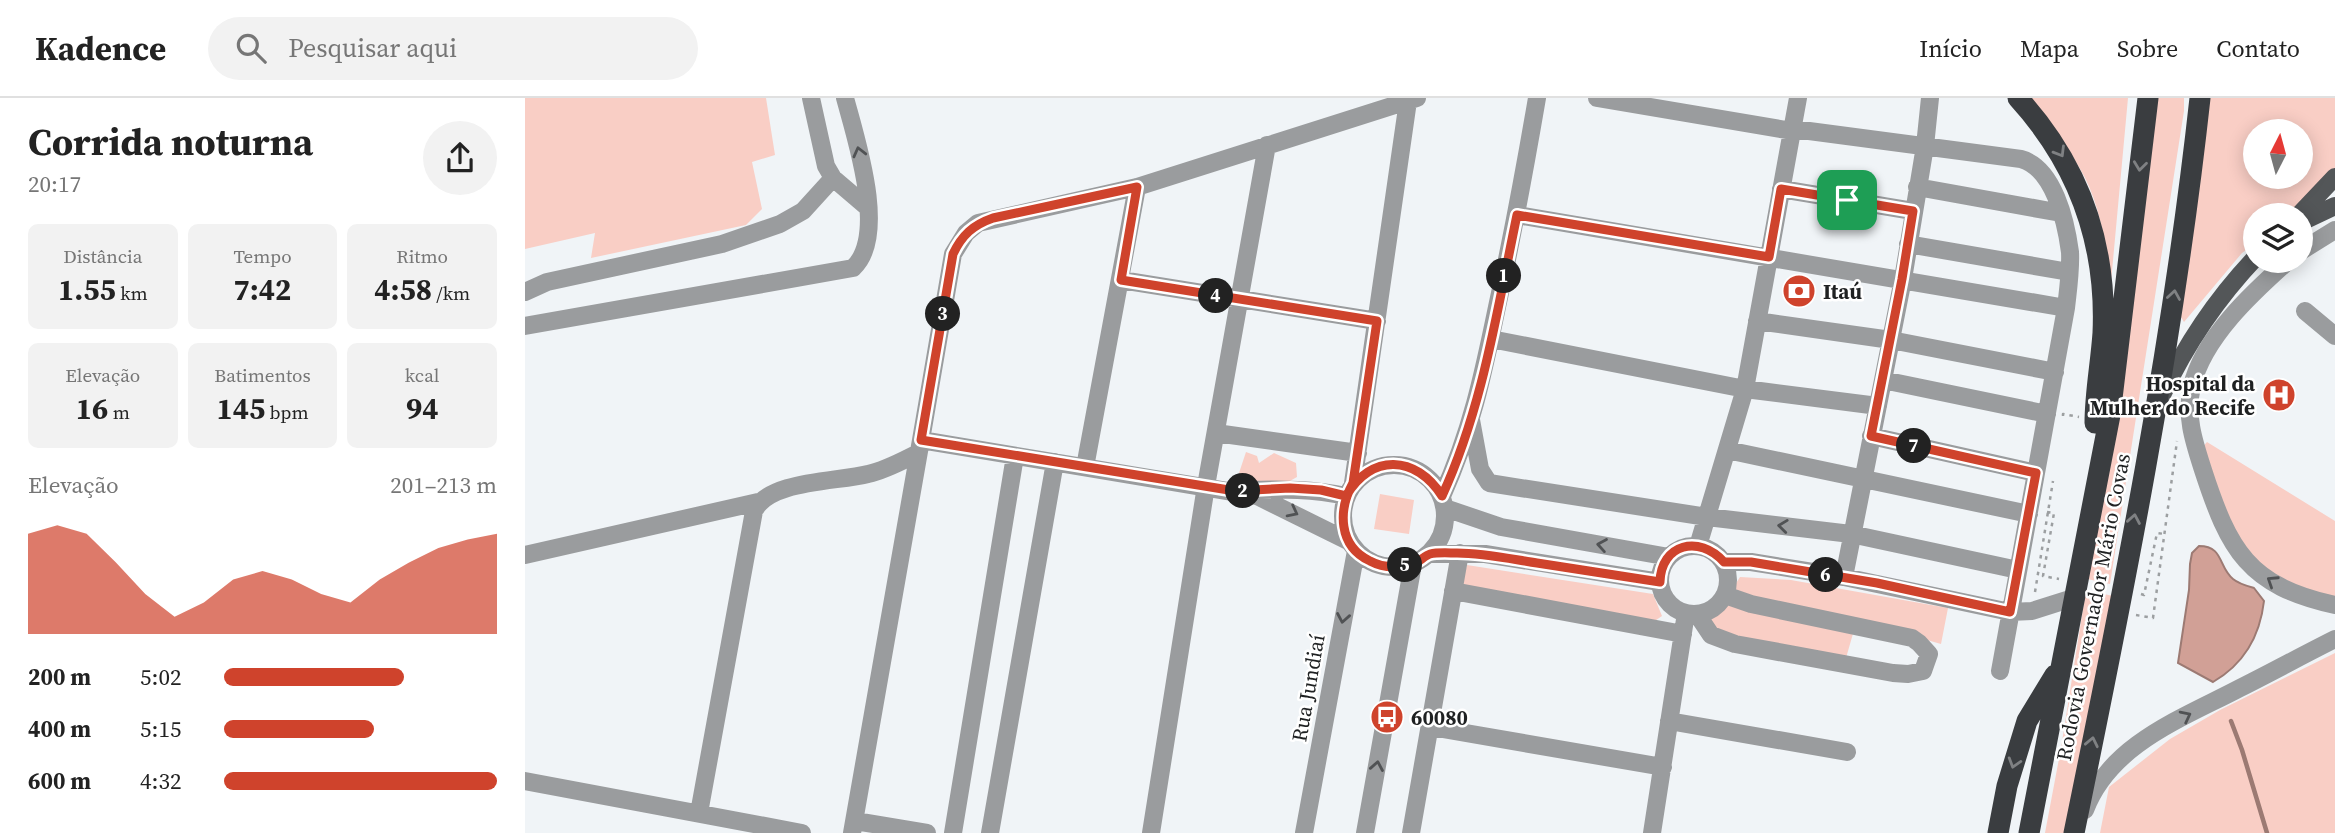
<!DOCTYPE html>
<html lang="pt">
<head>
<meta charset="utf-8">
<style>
	:root { --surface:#fff; --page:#f2f2f2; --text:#222; --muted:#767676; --line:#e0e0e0; --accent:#cf432c }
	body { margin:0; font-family:"Source Serif 4",serif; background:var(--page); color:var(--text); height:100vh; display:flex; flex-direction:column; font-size:26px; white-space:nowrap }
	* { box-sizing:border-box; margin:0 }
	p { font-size:23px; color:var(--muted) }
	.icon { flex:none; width:38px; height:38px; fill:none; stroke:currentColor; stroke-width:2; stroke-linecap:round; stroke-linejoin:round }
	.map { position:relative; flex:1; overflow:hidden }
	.panel { display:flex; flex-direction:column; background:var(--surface); width:525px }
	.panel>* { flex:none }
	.needle { width:46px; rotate:6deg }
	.controls { position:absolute; left:1718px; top:21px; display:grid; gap:14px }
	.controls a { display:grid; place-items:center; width:70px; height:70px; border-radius:50%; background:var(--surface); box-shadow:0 4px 18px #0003; font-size:35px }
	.pin { position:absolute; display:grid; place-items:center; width:60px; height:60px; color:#fff; margin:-30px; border-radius:14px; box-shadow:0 4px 10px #0006 }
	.km { position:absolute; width:35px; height:35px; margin:-18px; border-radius:50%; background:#222; color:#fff; font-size:19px; line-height:35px; text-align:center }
	.round { display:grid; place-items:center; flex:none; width:74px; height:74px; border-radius:37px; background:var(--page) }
	.head { display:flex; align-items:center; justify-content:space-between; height:119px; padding:0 28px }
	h1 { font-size:38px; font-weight:700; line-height:52px }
	.metrics { display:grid; grid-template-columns:repeat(3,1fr); gap:10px; height:119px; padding:7px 28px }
	.metrics div { display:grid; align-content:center; border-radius:10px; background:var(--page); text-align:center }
	.metrics b { font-size:30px; font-weight:700 }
	.metrics small { font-size:19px; font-weight:400 }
	.metrics p { font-size:19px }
	.chart { height:196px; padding:14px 28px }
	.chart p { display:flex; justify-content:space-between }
	.chart svg { width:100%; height:126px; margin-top:7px; fill:var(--accent); opacity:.7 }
	ul { padding:0 28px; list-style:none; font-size:23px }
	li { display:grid; grid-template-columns:112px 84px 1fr; align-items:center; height:52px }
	li i { height:18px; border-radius:9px; background:var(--accent) }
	header { display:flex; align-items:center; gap:42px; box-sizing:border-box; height:98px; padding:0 35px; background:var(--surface); border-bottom:2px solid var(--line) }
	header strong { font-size:33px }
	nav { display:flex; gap:38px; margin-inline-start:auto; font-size:24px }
	.search { width:490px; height:63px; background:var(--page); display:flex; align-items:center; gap:18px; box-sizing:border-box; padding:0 24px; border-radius:38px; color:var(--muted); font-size:26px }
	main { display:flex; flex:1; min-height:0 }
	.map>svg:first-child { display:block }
	.green { fill:#f9cec5; fill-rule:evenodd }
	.water { fill:#d1a096; stroke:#9c7a73; stroke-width:2 }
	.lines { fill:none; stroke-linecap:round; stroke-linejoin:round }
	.stream { stroke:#9c7a73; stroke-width:4.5 }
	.path { stroke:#9c9fa1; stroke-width:2.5; stroke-dasharray:3.5 5; stroke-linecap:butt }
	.minor { stroke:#9a9c9e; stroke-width:18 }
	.major { stroke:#535658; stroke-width:18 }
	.highway { stroke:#3a3d40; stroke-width:21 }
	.oneway { stroke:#505254 }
	.oneway2 { stroke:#7f8183 }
	.route-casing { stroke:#fff; stroke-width:14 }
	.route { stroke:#cf432c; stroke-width:9 }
	.labels { text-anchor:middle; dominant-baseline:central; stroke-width:5; stroke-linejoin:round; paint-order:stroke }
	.poi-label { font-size:21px; font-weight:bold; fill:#1f2122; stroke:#fff; text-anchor:start }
	.street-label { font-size:21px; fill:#1f2122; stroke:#fff }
</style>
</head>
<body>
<header>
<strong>Kadence</strong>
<div class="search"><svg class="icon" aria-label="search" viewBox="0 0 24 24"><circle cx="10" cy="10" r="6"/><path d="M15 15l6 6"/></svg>Pesquisar aqui</div>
<nav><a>Início</a><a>Mapa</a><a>Sobre</a><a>Contato</a></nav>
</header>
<main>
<section class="panel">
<div class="head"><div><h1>Corrida noturna</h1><p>20:17</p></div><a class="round"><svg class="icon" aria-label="share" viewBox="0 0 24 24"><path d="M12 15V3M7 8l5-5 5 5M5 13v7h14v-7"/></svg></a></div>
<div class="metrics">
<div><p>Distância</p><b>1.55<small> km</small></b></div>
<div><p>Tempo</p><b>7:42</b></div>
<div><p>Ritmo</p><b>4:58<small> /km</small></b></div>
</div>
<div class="metrics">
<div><p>Elevação</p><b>16<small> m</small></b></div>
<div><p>Batimentos</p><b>145<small> bpm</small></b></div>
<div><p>kcal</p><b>94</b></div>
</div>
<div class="chart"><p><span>Elevação</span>201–213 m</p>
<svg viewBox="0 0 160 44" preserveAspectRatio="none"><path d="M0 44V9L10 6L20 9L30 19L40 30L50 38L60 33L70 25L80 22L90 25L100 30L110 33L120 25L130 19L140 14L150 11L160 9V44z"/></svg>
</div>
<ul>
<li><b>200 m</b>5:02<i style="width:66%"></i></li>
<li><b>400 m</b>5:15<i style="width:55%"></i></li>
<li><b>600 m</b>4:32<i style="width:100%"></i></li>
</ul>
</section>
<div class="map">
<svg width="1810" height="735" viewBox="0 0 1810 735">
	<rect width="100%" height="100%" fill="#f0f4f7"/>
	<path class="green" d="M0,0H241L250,57L227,64L237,111L221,127L66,160L70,135L0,151Z
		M1502,0H1603L1586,184C1580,145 1575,103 1554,69C1539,45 1519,23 1502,0Z
		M1626,0H1659V13L1585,486L1558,480Z
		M1670,0H1810V92L1800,81L1764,117H1731V145L1717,155L1659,224L1643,198ZM1731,33H1776V79H1731Z
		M1682,344L1810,423V503L1732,471L1694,417L1674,353Z
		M721,354L732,358L734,365L749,355L771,365L772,379C750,393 736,385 714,375Z
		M855,396L889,402L884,436L849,431Z
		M942,467L1128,496L1137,518L1121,529L935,492Z
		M1215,479L1266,482L1423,510L1416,546L1381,536L1203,498Z
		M1561,492L1588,498L1545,735H1520L1536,650Z
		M1207,503L1329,532L1319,567L1210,546L1184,526L1191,512Z
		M1810,555V735H1575L1584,689L1645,641L1695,612Z"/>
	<path class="water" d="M1674,448C1699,448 1693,469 1708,481C1714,486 1722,488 1729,490L1739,503C1735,538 1719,566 1688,584L1653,565L1664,492L1665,466L1667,455Z"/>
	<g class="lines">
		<path class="stream" d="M1706,623L1717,652L1742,735"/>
		<path class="path" d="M1538,318V316L1554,319
			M1522,414L1529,415L1518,478L1534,481
			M1510,494L1528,383
			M1616,496L1619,497L1632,435L1640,436
			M1611,517L1628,520L1652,343"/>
		<path class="minor" d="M286,0L301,68L308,80L342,109
			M1072,0L1267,33H1284L1496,61C1529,70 1541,124 1545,154C1546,172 1543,192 1541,210L1475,573
			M1392,89L1536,115
			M1256,91L1388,113
			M992,117L1541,210
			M1383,146L1544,174
			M1776,153L1810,132
			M1763,163C1727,195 1678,240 1667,288C1660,318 1669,344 1678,372C1704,452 1723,488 1810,507
			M596,182L852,223
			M0,194L22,184L197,146L255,126L278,113L308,80
			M1780,213L1810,238
			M1232,223L1366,242L1530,274
			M0,228L328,170C363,138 331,41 320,0
			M966,241L1220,291L1353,308
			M1358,282L1522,316
			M946,322L955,371L964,385L1182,419L1326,436L1493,472
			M691,335L833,355
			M1346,338L1511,375
			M396,342L428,156L441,135L453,125L612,89L892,0
			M1202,352L1504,416
			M818 418a51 51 0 1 1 102 0a51 51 0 1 1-102 0Z
			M560,369L612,89
			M828,385L883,3
			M725,392C758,391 788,391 821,398
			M917,398C946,334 958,277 972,209C987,140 1000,70 1012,0
			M920,410L976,429L1144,459
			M1135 482a34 34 0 1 1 68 0a34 34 0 1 1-68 0Z
			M1173,448L1220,291L1273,0
			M904,456H960L1135,484
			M0,457L233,404
			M1199,464H1226L1319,479L1378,181L1400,48L1405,0
			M1319,479L1485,514L1507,513L1551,499
			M928,493L1158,536
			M1172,516L1186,537L1210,546L1368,575L1383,576L1398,573L1404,556L1394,545L1387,540L1226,506L1200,497
			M1144,623L1322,654
			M906,629L1138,669
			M0,683L277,735
			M1560,712C1585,646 1658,620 1715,590C1747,574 1778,557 1810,541
			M174,715L229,413C244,382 312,384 343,376C361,372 377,363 393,355
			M330,723L402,735
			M327,735L396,342L732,398L823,443
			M428,735L490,358
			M465,735L530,364
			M626,735L681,388L742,47
			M779,735L831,453
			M840,735L888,466
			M886,735L935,455
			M1127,735L1161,515"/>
		<path class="major" d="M1774,117L1810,79
			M1776,124L1810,108
			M1637,297C1661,246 1692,200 1731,159"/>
		<path class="highway" d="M1493,0C1554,67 1582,144 1578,235C1576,265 1570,295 1570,325
			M1473,735L1482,688L1502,623L1530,577
			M1504,735L1585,317L1623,0
			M1549,735C1599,492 1648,247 1675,0"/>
	</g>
	<defs><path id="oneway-chevron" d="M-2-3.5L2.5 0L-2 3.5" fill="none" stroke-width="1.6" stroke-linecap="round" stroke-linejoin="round" transform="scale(1.75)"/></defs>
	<g class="oneway">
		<use href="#oneway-chevron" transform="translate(334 54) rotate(-104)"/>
		<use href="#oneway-chevron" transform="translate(768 414) rotate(27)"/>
		<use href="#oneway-chevron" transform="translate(1258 428) rotate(-173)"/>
		<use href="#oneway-chevron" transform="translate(1077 447) rotate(-170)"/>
		<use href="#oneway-chevron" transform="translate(1747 483) rotate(-147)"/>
		<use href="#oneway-chevron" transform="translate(818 520) rotate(100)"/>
		<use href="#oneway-chevron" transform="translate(1661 618) rotate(-27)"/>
		<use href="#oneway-chevron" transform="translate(852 668) rotate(-80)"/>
	</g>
	<g class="oneway2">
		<use href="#oneway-chevron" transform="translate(1535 54) rotate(59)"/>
		<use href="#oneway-chevron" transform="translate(1615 68) rotate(97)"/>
		<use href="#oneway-chevron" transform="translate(1649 197) rotate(-81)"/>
		<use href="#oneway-chevron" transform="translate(1609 421) rotate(-80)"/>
		<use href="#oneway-chevron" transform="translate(1567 644) rotate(-78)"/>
		<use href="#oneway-chevron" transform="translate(1489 665) rotate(107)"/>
	</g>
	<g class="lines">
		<defs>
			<path id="route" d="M1322,102L1256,91L1244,159L992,117C972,212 958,309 917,398C891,357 846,355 821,398L796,392L765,390L710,393L396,342L428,156C437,137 448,127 468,120L612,89L596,182L852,223L828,385C813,412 813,448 845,463C860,471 876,470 892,464C896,462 901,457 905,456C913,454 924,455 932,455C959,455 986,461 1012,465C1053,471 1094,478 1135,484C1136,446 1174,436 1199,464H1226L1352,485L1485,514L1511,375L1346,338L1377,181L1388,113L1322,102"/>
		</defs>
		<use href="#route" class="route-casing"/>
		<use href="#route" class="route"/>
	</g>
	<defs>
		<symbol id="bank-disc" viewBox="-11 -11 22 22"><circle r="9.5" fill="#cf432c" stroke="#fff"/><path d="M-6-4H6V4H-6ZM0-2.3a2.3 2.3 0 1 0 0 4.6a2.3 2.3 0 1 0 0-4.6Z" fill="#fff"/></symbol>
		<symbol id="hospital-disc" viewBox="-11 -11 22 22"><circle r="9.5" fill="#cf432c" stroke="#fff"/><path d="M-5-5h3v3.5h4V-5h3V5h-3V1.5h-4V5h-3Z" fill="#fff"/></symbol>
		<symbol id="bus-disc" viewBox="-11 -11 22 22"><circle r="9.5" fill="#cf432c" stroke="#fff"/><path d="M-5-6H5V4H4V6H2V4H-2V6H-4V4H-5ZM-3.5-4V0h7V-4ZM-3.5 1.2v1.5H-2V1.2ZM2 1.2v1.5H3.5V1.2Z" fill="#fff"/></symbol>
	</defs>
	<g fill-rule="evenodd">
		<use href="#bank-disc" x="1255" y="174" width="38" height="38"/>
		<use href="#hospital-disc" x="1735" y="278" width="38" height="38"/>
		<use href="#bus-disc" x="843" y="600" width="38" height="38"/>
	</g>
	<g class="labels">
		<g class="poi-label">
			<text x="1298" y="193">Itaú</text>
			<text x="1730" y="285" text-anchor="end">Hospital da<tspan x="1730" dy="24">Mulher do Recife</tspan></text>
			<text x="886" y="619">60080</text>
		</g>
		<g class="street-label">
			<text transform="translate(1568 509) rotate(-79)">Rodovia Governador Mário Covas</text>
			<text transform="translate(783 590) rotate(-80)">Rua Jundiaí</text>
		</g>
	</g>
</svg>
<div class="controls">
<a><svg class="needle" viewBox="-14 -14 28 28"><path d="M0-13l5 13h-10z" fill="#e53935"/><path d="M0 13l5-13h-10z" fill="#767676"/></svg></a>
<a><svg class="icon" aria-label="layers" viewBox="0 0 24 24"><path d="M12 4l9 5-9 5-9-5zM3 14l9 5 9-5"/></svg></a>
</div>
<div class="pin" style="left:1322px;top:102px;background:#1e9e55"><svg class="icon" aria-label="arrive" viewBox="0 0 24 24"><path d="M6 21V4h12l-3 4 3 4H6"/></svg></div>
<b class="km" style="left:979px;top:178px">1</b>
<b class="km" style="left:718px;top:393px">2</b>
<b class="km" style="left:418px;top:216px">3</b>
<b class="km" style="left:691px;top:198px">4</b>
<b class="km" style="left:880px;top:467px">5</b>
<b class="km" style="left:1301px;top:477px">6</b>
<b class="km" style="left:1389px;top:348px">7</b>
</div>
</main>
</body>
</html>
